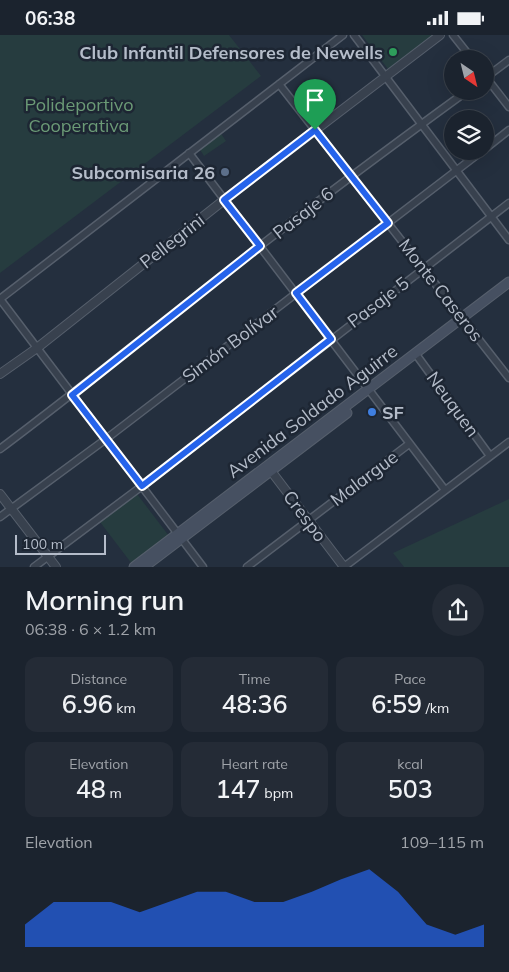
<!DOCTYPE html>
<html lang="en">
<head>
<meta charset="utf-8">
<style>
	:root { --surface:#1b232e; --page:#242b36; --text:#f1f3f6; --muted:#a0a4aa; --line:#39404a; --accent:#2563eb }
	body { margin:0; font-family:Mulish,sans-serif; background:var(--page); color:var(--text); height:100vh; display:flex; flex-direction:column; font-size:19px; white-space:nowrap }
	* { box-sizing:border-box; margin:0 }
	p { font-size:16px; color:var(--muted) }
	.icon { flex:none; width:28px; height:28px; fill:none; stroke:currentColor; stroke-width:2; stroke-linecap:round; stroke-linejoin:round }
	.map { position:relative; height:532px; overflow:hidden }
	.drawer { display:flex; flex-direction:column; background:var(--surface); flex:1 }
	.drawer>* { flex:none }
	.needle { width:32px; rotate:145deg }
	.controls { position:absolute; left:444px; top:15px; display:grid; gap:10px }
	.controls a { display:grid; place-items:center; width:50px; height:50px; border-radius:50%; background:var(--surface); box-shadow:0 5px 20px #0002,0 0 0 1px var(--line); font-size:25px }
	.scale { position:absolute; left:15px; bottom:12px; width:91px; box-sizing:border-box; padding-left:5px; border:2px solid #b4bcc9; border-top:0; font-size:14px; line-height:18px; white-space:nowrap; color:#b4bcc9; -webkit-text-stroke:4px #1d2633; paint-order:stroke }
	.pin { position:absolute; display:grid; place-items:center; width:42px; height:42px; color:#fff; margin:-51px -21px; border-radius:50% 50% 50% 0; rotate:-45deg; box-shadow:0 0 5px #0007 }
	.pin .icon { rotate:45deg }
	.round { display:grid; place-items:center; flex:none; width:52px; height:52px; border-radius:26px; background:var(--page) }
	.overview { display:flex; align-items:center; justify-content:space-between; height:85px; padding:0 25px }
	h1 { font-size:28px; font-weight:600; line-height:38px }
	.figures { display:grid; grid-template-columns:repeat(3,1fr); gap:8px; height:85px; padding:5px 25px }
	.figures div { display:grid; align-content:center; border-radius:12px; background:var(--page); text-align:center }
	.figures b { font-size:25px; font-weight:600 }
	.figures small { font-size:14px; font-weight:400 }
	.figures p { font-size:14px }
	.chart { height:140px; padding:10px 25px }
	.chart p { display:flex; justify-content:space-between }
	.chart svg { width:100%; height:90px; margin-top:5px; fill:var(--accent); opacity:.7 }
	.status { display:flex; justify-content:space-between; align-items:center; height:35px; padding:0 25px; background:var(--surface); direction:ltr }
	.status svg { height:14px; fill:currentColor }
	.map>svg:first-child { display:block }
	.green { fill:#263c3f }
	.lines { fill:none; stroke-linecap:round; stroke-linejoin:round }
	.minor-casing { stroke:#565f6c; stroke-width:9 }
	.tertiary-casing { stroke:#565f6c; stroke-width:10 }
	.secondary-casing { stroke:#565f6c; stroke-width:11 }
	.minor { stroke:#38414e; stroke-width:6 }
	.tertiary { stroke:#38414e; stroke-width:8 }
	.secondary { stroke:#465061; stroke-width:9 }
	.route-casing { stroke:#fff; stroke-width:10 }
	.route { stroke:#2563eb; stroke-width:6 }
	.leisure-dot { fill:#2e9e5b; stroke:#1d2633; stroke-width:2 }
	.service-dot { fill:#5c6f8a; stroke:#1d2633; stroke-width:2 }
	.shop-dot { fill:#3f7fe0; stroke:#1d2633; stroke-width:2 }
	.labels { text-anchor:middle; dominant-baseline:central; stroke-width:5; stroke-linejoin:round; paint-order:stroke }
	.poi-label { font-size:18px; font-weight:bold; fill:#b4bcc9; stroke:#1d2633; text-anchor:end }
	.park-label { font-size:18px; fill:#6b9a76; stroke:#1d2633 }
	.street-label { font-size:18px; fill:#b4bcc9; stroke:#1d2633 }
</style>
</head>
<body>
<div class="status"><b>06:38</b><svg viewBox="0 0 49 12"><path d="M0 12V9h3v3zM5 12V6h3v6zM10 12V3h3v9zM15 12V0h3v12zM26 1h20v11H26zM47 4h2v5h-2z"/></svg></div>
<div class="map">
<svg width="509" height="532" viewBox="0 0 509 532">
	<rect width="100%" height="100%" fill="#242f3e"/>
	<path class="green" d="M0,0H229L261,41L0,238Z
		M362,0H433L388,34Z
		M220,97L226,106L204,121L199,113Z
		M137,459L169,501L132,529L100,487Z
		M509,464V532H404L393,518Z"/>
	<g class="lines">
		<defs>
			<path id="minor" d="M354,0L509,205
				M453,0L472,24
				M485,41L509,72
				M485,43L509,25
				M279,49L509,343
				M485,114L509,95
				M189,118L445,455
				M0,264L343,0
				M0,264L203,532
				M415,318L490,421
				M0,414C88,348 173,278 260,211C328,158 397,107 467,56
				M0,482L106,404L482,116
				M34,532L142,451L509,168
				M247,532L409,409
				M344,532L509,407"/>
			<path id="tertiary" d="M0,339L37,313L224,165L440,0
				M268,432L344,532
				M0,459L56,532"/>
			<path id="secondary" d="M134,532L509,247
				M144,532L347,378"/>
		</defs>
		<use href="#minor" class="minor-casing"/>
		<use href="#tertiary" class="tertiary-casing"/>
		<use href="#secondary" class="secondary-casing"/>
		<use href="#minor" class="minor"/>
		<use href="#tertiary" class="tertiary"/>
		<use href="#secondary" class="secondary"/>
	</g>
	<g class="lines">
		<defs>
			<path id="route" d="M315,95L388,188L296,258L331,304L142,451L72,360L260,211L224,165Z"/>
		</defs>
		<use href="#route" class="route-casing"/>
		<use href="#route" class="route"/>
	</g>
	<circle class="leisure-dot" cx="393" cy="17" r="5"/>
	<circle class="service-dot" cx="225" cy="137" r="5"/>
	<circle class="shop-dot" cx="372" cy="377" r="5"/>
	<g class="labels">
		<g class="poi-label">
			<text x="383" y="17">Club Infantil Defensores de Newells</text>
			<text x="215" y="137">Subcomisaria 26</text>
			<text x="382" y="377" text-anchor="start">SF</text>
		</g>
		<g class="park-label">
			<text x="79" y="69">Polideportivo<tspan x="79" dy="21">Cooperativa</tspan></text>
		</g>
		<g class="street-label">
			<text transform="translate(303 178) rotate(-38)">Pasaje 6</text>
			<text transform="translate(172 206) rotate(-38)">Pellegrini</text>
			<text transform="translate(441 255) rotate(52)">Monte Caseros</text>
			<text transform="translate(378 267) rotate(-37)">Pasaje 5</text>
			<text transform="translate(230 309) rotate(-37)">Simón Bolívar</text>
			<text transform="translate(453 369) rotate(54)">Neuquen</text>
			<text transform="translate(312 376) rotate(-37)">Avenida Soldado Aguirre</text>
			<text transform="translate(364 443) rotate(-37)">Malargue</text>
			<text transform="translate(305 481) rotate(53)">Crespo</text>
		</g>
	</g>
</svg>
<div class="controls">
<a><svg class="needle" viewBox="-14 -14 28 28"><path d="M0-13l5 13h-10z" fill="#e53935"/><path d="M0 13l5-13h-10z" fill="#a0a4aa"/></svg></a>
<a><svg class="icon" aria-label="layers" viewBox="0 0 24 24"><path d="M12 4l9 5-9 5-9-5zM3 14l9 5 9-5"/></svg></a>
</div>
<div class="scale">100 m</div>
<div class="pin" style="left:315px;top:95px;background:#1e9e55"><svg class="icon" aria-label="arrive" viewBox="0 0 24 24"><path d="M6 21V4h12l-3 4 3 4H6"/></svg></div>
</div>
<section class="drawer">
<div class="overview"><div><h1>Morning run</h1><p>06:38 · 6 × 1.2 km</p></div><a class="round"><svg class="icon" aria-label="share" viewBox="0 0 24 24"><path d="M12 15V3M7 8l5-5 5 5M5 13v7h14v-7"/></svg></a></div>
<div class="figures">
<div><p>Distance</p><b>6.96<small> km</small></b></div>
<div><p>Time</p><b>48:36</b></div>
<div><p>Pace</p><b>6:59<small> /km</small></b></div>
</div>
<div class="figures">
<div><p>Elevation</p><b>48<small> m</small></b></div>
<div><p>Heart rate</p><b>147<small> bpm</small></b></div>
<div><p>kcal</p><b>503</b></div>
</div>
<div class="chart"><p><span>Elevation</span>109–115 m</p>
<svg viewBox="0 0 160 44" preserveAspectRatio="none"><path d="M0 44V33L10 22L20 22L30 22L40 27L50 22L60 17L70 17L80 22L90 22L100 17L110 11L120 6L130 17L140 33L150 38L160 33V44z"/></svg>
</div>
</section>
</body>
</html>
